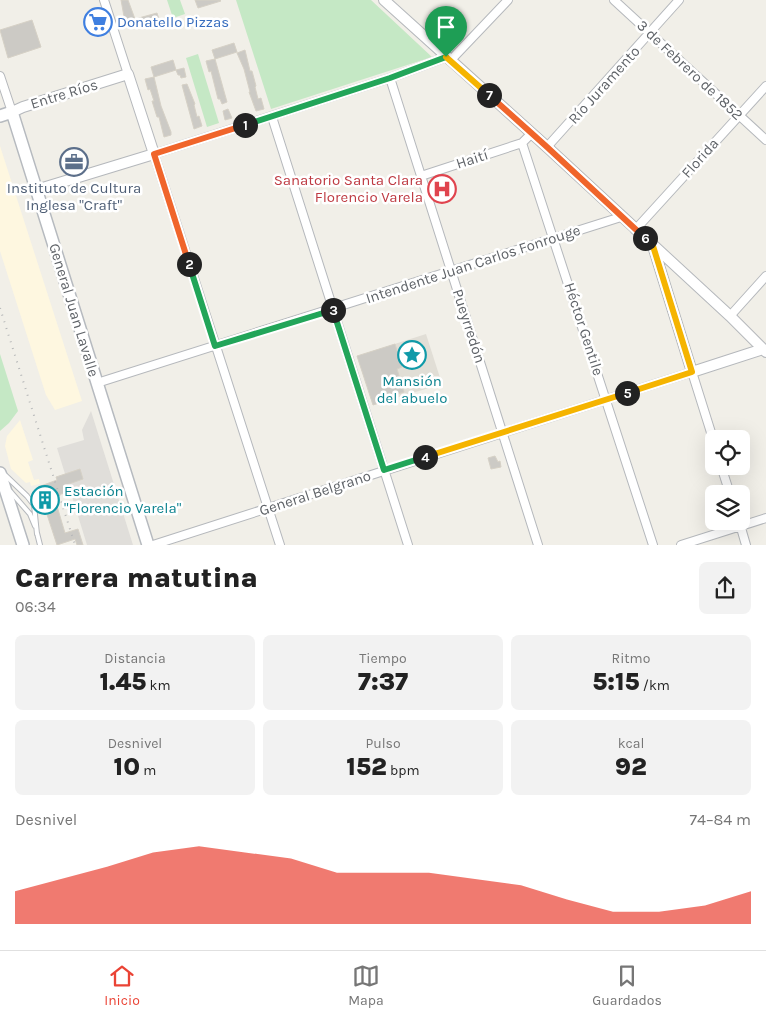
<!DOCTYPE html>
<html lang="es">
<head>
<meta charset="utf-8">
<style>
	:root { --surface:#fff; --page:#f2f2f2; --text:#222; --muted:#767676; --line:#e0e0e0; --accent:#ea4335 }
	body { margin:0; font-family:Karla,sans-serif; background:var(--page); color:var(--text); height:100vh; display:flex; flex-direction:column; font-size:19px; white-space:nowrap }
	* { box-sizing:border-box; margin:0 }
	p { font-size:16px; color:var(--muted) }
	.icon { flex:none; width:28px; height:28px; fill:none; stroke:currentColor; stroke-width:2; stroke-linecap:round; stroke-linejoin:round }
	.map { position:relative; height:545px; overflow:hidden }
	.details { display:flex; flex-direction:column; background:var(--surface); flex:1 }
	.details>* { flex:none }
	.buttons { position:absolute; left:705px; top:430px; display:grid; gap:10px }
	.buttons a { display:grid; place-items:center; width:45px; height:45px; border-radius:8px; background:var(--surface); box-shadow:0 5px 20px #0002; font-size:25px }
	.pin { position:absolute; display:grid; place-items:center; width:42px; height:42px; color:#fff; margin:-51px -21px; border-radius:50% 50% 50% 0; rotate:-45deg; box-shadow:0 0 5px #0007 }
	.pin .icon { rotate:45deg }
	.km { position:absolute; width:25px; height:25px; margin:-12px; border-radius:50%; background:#222; color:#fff; font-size:14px; line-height:25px; text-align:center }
	.round { display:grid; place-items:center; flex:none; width:52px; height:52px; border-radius:8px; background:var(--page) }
	.summary { display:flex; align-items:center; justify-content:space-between; height:85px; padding:0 15px }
	h1 { font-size:28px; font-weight:800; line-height:38px }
	.metrics { display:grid; grid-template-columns:repeat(3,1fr); gap:8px; height:85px; padding:5px 15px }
	.metrics div { display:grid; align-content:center; border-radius:8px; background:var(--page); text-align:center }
	.metrics b { font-size:25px; font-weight:800 }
	.metrics small { font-size:14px; font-weight:400 }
	.metrics p { font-size:14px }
	.chart { height:140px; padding:10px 15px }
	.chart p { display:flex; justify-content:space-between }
	.chart svg { width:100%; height:90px; margin-top:5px; fill:var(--accent); opacity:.7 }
	.menu { display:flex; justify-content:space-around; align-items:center; height:70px; border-top:1px solid var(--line); background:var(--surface); font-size:14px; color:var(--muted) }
	.menu a { display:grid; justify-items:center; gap:2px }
	.menu .selected { color:var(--accent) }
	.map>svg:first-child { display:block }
	.commercial { fill:#fef7e0 }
	.industrial { fill:#e0deda }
	.education { fill:#e1ded6 }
	.green { fill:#c5e8c5 }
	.building { fill:#cccac5; stroke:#d6d1c6 }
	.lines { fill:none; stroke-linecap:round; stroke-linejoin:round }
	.service-casing { stroke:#b5b8bc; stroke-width:6 }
	.minor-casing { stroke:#b5b8bc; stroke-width:10 }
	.tertiary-casing { stroke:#b5b8bc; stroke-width:12 }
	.secondary-casing { stroke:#b6babf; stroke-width:14 }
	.service { stroke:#fff; stroke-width:4 }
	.minor { stroke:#fff; stroke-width:8 }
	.tertiary { stroke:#fff; stroke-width:10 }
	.secondary { stroke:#fff; stroke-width:11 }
	.rail { stroke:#b6b7b8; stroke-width:2; stroke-dasharray:1 6; stroke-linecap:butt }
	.split-1-casing { stroke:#fff; stroke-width:10 }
	.split-2-casing { stroke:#fff; stroke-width:10 }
	.split-3-casing { stroke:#fff; stroke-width:10 }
	.split-4-casing { stroke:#fff; stroke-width:10 }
	.split-5-casing { stroke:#fff; stroke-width:10 }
	.split-6-casing { stroke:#fff; stroke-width:10 }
	.split-7-casing { stroke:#fff; stroke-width:10 }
	.split-8-casing { stroke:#fff; stroke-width:10 }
	.split-1 { stroke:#22a559; stroke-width:6 }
	.split-2 { stroke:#f0652b; stroke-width:6 }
	.split-3 { stroke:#22a559; stroke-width:6 }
	.split-4 { stroke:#22a559; stroke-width:6 }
	.split-5 { stroke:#f5b400; stroke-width:6 }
	.split-6 { stroke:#f5b400; stroke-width:6 }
	.split-7 { stroke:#f0652b; stroke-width:6 }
	.split-8 { stroke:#f5b400; stroke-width:6 }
	.labels { text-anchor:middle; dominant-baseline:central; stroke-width:5; stroke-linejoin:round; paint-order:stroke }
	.shop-label { font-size:15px; fill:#366cbe; stroke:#fff; text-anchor:start }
	.street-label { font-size:15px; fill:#5f6368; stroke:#fff }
	.health-label { font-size:15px; fill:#be3a42; stroke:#fff; text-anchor:end }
	.service-label { font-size:15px; fill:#4e5e75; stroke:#fff }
	.culture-label { font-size:15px; fill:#0d838f; stroke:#fff }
</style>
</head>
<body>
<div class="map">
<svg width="766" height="545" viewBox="0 0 766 545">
	<rect width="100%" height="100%" fill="#f1efe8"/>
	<path class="commercial" d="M0,146L82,401L55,410L46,395L0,251Z
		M20,420L33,460L28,462L34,480L39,479L40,484L31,486L30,482L26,483L11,469L5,446L7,436Z"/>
	<path class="industrial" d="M91,411L133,545H87L57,448L84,440L82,430Z"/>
	<path class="education" d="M426,334L442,384L373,405L357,356Z"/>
	<path class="green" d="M167,0H180L185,14L173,18Z
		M236,0H371L432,57L271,109Z
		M198,54L219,123L207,127L186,58Z
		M0,354L18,411L9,423L0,431Z"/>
	<path class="building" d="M121,0H128L135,19L125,22Z
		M195,0H220L221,1L198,8Z
		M157,13L160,22L138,29L135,19Z
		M32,20L41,47L8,58L0,30Z
		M234,43L237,52L215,59L227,102L222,104L220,99H218L211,71L209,72L206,61L215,59L212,50Z
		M245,50L250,71H252L256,86L255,87L258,99L261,98L264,109L256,111L249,92H250L244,69L237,53Z
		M173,60L176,70L154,77L161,106L171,132V135L164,137L159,117H157L152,101H154L150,89L148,90L145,79L154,77L151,67Z
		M184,68L186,77L181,78L180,75H178L176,70Z
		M187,84L195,104L194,105L197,117L199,116L202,126L194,129L182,85Z
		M228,109L232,118L225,120L223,111Z
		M395,344L402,367L397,369L404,392L381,399L382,402L373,405L357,356Z
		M495,456L498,462L500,461L501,467L491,469L488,458Z
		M80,469L83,479L63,486L65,493L54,496L65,533L78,529L83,545H77L75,539L57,545L38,487L57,480L56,477Z"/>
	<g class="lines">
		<defs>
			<path id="service" d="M4,474L27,496L34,505L37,534
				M10,491L30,514L35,526
				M37,533L40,545"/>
			<path id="minor" d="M104,0L128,74
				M614,0L766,140
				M450,61L508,0
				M0,76L12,112
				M390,78L538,545
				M272,117L408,545
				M522,143L653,545
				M547,147L679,0
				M421,176L522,143L532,133
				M635,230L766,86
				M730,316L766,276
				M97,383L621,217
				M721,466L730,494
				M739,521L746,545
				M153,545L692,372L714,442
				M280,545L154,154L390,78L446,57
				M681,545L766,518"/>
			<path id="tertiary" d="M384,0L547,147L730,316L766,352
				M12,112L23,107L128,74L154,154L36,190
				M653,246L692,372L763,349"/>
			<path id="secondary" d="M0,116L12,112L148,545
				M0,473L23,545"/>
		</defs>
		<use href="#service" class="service-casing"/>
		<use href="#minor" class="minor-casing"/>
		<use href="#tertiary" class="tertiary-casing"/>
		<use href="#secondary" class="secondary-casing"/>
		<use href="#service" class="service"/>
		<use href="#minor" class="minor"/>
		<use href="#tertiary" class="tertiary"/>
		<use href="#secondary" class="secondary"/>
		<path class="rail" d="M0,308L75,545"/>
	</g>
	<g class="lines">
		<defs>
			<path id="split-1" d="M245,125L390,78L446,57"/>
			<path id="split-2" d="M189,264L154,154L245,125"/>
			<path id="split-3" d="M189,264L215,346L333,310"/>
			<path id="split-4" d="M333,310L384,470L425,457"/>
			<path id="split-5" d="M425,457L627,393"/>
			<path id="split-6" d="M627,393L692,372L653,246L645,238"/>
			<path id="split-7" d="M489,95L547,147L645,238"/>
			<path id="split-8" d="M446,57L489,95"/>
		</defs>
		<use href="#split-1" class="split-1-casing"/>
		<use href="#split-2" class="split-2-casing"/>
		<use href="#split-3" class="split-3-casing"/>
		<use href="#split-4" class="split-4-casing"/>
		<use href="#split-5" class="split-5-casing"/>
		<use href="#split-6" class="split-6-casing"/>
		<use href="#split-7" class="split-7-casing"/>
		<use href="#split-8" class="split-8-casing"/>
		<use href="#split-1" class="split-1"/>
		<use href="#split-2" class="split-2"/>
		<use href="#split-3" class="split-3"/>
		<use href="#split-4" class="split-4"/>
		<use href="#split-5" class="split-5"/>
		<use href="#split-6" class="split-6"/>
		<use href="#split-7" class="split-7"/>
		<use href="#split-8" class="split-8"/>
	</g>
	<defs>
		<symbol id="supermarket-ring" viewBox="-11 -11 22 22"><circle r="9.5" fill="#fff" stroke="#3f7fe0" stroke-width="1.5"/><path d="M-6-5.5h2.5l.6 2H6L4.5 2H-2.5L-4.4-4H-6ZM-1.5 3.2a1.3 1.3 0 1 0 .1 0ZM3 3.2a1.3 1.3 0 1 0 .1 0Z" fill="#3f7fe0"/></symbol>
		<symbol id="office-ring" viewBox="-11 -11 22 22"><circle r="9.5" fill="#fff" stroke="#5c6f8a" stroke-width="1.5"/><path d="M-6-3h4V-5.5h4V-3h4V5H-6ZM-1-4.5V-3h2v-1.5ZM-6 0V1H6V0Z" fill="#5c6f8a"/></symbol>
		<symbol id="hospital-ring" viewBox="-11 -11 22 22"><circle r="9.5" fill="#fff" stroke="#e0444e" stroke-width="1.5"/><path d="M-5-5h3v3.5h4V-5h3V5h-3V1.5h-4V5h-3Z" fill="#e0444e"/></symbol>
		<symbol id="sight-ring" viewBox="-11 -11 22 22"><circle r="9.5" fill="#fff" stroke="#0f9aa8" stroke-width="1.5"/><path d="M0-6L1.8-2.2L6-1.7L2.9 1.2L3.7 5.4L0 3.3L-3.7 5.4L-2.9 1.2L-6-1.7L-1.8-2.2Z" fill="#0f9aa8"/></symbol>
		<symbol id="building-ring" viewBox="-11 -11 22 22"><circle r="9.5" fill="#fff" stroke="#0f9aa8" stroke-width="1.5"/><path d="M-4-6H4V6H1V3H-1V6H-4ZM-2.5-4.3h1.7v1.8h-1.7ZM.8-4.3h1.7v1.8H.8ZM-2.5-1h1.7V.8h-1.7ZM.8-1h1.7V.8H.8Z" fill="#0f9aa8"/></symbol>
	</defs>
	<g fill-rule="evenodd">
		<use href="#supermarket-ring" x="82" y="6" width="32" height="32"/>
		<use href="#office-ring" x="58" y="146" width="32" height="32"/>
		<use href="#hospital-ring" x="426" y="173" width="32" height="32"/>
		<use href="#sight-ring" x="396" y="339" width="32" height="32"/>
		<use href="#building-ring" x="29" y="484" width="32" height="32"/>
	</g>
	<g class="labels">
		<g class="shop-label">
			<text x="117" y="22">Donatello Pizzas</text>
		</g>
		<g class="street-label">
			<text transform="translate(690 70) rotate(43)">3 de Febrero de 1852</text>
			<text transform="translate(604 85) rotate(-48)">Río Juramento</text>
			<text transform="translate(64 94) rotate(-17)">Entre Ríos</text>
			<text transform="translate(700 158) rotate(-48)">Florida</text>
			<text transform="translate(472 159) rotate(-18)">Haití</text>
			<text transform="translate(473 264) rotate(-18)">Intendente Juan Carlos Fonrouge</text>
			<text transform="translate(74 310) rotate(73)">General Juan Lavalle</text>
			<text transform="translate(469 326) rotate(72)">Pueyrredón</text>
			<text transform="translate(584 329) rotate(72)">Héctor Gentile</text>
			<text transform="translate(315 493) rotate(-18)">General Belgrano</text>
		</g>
		<g class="health-label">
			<text x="423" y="180">Sanatorio Santa Clara<tspan x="423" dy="17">Florencio Varela</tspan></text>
		</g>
		<g class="service-label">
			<text x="74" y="188">Instituto de Cultura<tspan x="74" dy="17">Inglesa "Craft"</tspan></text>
		</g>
		<g class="culture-label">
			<text x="412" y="381">Mansión<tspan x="412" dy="17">del abuelo</tspan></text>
			<text x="64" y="491" text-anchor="start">Estación<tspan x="64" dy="17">"Florencio Varela"</tspan></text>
		</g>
	</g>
</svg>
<div class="buttons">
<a><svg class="icon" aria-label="locate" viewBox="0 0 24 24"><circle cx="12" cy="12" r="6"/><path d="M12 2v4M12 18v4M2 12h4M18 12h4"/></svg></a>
<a><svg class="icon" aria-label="layers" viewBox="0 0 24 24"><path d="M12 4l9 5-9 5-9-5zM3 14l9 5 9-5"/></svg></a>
</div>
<div class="pin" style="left:446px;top:57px;background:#1e9e55"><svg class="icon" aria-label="arrive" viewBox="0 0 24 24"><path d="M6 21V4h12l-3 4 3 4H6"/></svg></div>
<b class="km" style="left:245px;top:125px">1</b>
<b class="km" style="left:189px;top:264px">2</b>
<b class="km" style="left:333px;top:310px">3</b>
<b class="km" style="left:425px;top:457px">4</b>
<b class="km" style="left:627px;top:393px">5</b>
<b class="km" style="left:645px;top:238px">6</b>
<b class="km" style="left:489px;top:95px">7</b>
</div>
<section class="details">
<div class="summary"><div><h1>Carrera matutina</h1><p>06:34</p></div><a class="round"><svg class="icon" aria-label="share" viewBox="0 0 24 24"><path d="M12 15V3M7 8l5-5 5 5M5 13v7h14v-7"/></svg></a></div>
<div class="metrics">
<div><p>Distancia</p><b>1.45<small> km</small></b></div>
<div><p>Tiempo</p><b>7:37</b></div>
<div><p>Ritmo</p><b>5:15<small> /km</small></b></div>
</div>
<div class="metrics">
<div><p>Desnivel</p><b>10<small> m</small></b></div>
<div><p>Pulso</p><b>152<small> bpm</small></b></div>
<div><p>kcal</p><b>92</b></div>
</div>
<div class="chart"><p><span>Desnivel</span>74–84 m</p>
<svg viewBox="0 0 160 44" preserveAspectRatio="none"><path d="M0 44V28L10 22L20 16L30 9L40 6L50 9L60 12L70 19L80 19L90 19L100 22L110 25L120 32L130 38L140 38L150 35L160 28V44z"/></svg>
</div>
</section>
<nav class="menu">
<a class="selected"><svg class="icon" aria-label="home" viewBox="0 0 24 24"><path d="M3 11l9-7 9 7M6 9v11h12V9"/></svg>Inicio</a>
<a><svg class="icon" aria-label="map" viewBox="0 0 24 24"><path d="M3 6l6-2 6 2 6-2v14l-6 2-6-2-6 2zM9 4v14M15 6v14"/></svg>Mapa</a>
<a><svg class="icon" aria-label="saved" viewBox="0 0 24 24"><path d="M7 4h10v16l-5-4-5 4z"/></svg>Guardados</a>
</nav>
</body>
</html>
